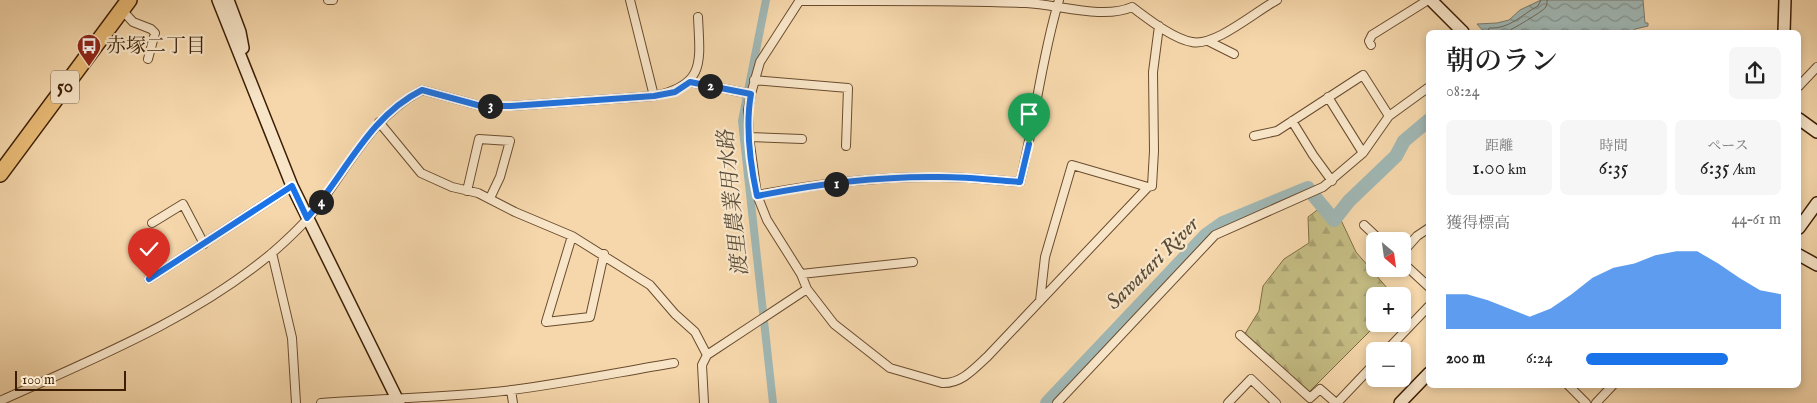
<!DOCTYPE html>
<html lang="ja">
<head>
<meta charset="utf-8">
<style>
	:root { --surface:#fff; --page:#f6f6f6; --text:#222; --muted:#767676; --accent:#1a73e8 }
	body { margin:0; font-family:"IM FELL English","Noto Serif JP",serif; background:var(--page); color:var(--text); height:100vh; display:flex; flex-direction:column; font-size:19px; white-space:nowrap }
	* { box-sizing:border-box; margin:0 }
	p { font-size:16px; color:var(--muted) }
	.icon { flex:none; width:28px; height:28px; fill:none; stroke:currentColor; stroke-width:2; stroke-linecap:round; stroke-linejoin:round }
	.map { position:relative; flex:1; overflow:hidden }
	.details { position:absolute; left:1426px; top:30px; width:375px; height:358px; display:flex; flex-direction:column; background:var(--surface); border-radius:8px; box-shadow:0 2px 8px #0003 }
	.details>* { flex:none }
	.needle { width:32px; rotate:151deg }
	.buttons { position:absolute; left:1366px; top:232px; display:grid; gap:10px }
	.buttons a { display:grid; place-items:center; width:45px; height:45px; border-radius:8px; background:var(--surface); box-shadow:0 2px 8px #0003; font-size:25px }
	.scale { position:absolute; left:15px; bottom:12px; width:111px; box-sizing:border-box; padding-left:5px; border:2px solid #3b1e04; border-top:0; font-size:14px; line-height:18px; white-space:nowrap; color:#3b1e04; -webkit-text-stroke:4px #f8e5c8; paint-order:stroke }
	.pin { position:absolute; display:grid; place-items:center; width:42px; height:42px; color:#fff; margin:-51px -21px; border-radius:50% 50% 50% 0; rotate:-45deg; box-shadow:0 0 5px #0007 }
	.pin .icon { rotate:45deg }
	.km { position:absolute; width:25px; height:25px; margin:-12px; border-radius:50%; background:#222; color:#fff; font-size:14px; line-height:25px; text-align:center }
	.round { display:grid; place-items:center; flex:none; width:52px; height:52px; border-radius:8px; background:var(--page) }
	.head { display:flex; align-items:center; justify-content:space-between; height:85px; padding:0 20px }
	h1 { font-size:28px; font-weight:600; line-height:38px }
	.figures { display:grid; grid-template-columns:repeat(3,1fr); gap:8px; height:85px; padding:5px 20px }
	.figures div { display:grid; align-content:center; border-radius:8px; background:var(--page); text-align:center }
	.figures b { font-size:21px; font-weight:600 }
	.figures small { font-size:14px; font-weight:400 }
	.figures p { font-size:14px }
	.chart { height:140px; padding:10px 20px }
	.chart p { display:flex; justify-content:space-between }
	.chart svg { width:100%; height:90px; margin-top:5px; fill:var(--accent); opacity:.7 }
	ul { padding:0 20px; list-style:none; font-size:16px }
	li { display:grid; grid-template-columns:80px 60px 1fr; align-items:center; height:38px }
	li i { height:12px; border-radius:6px; background:var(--accent) }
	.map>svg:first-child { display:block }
	.forest { fill:url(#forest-firs); stroke:#806d44 }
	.water { fill:url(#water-waves); stroke:#787a6e }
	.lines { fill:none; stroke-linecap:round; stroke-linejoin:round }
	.shore { stroke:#6e6a5c; stroke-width:1 }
	.canal { stroke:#a0b7b4; stroke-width:8 }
	.river { stroke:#a0b7b4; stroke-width:14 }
	.street-casing { stroke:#6a4c2e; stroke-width:10 }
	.secondary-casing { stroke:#3b1e04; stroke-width:14 }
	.highway-casing { stroke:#3b1e04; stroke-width:18 }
	.street { stroke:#f8e5c8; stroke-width:8 }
	.secondary { stroke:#f8e5c8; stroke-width:11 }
	.highway { stroke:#eabc76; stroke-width:15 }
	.route-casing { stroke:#fff; stroke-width:10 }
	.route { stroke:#1a73e8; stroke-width:6 }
	.labels { text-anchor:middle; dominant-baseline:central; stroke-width:4.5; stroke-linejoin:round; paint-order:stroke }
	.shield { fill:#f8e5c8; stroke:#745a3f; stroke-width:1 }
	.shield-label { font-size:19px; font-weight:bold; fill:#3b1e04 }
	.poi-label { font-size:20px; fill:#3b1e04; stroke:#f8e5c8; text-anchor:start }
	.water-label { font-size:21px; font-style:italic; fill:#594c39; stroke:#f8e5c8 }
</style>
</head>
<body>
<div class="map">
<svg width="1817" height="403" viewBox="0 0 1817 403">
	<defs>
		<pattern id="forest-firs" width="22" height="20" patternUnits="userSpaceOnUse" patternTransform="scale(1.25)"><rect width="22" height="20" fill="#c4bc83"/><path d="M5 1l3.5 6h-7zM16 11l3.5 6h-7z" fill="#a9a170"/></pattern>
		<pattern id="water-waves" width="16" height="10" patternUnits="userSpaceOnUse" patternTransform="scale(1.25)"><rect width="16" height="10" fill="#a0b7b4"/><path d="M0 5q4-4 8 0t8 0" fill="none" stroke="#849490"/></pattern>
	</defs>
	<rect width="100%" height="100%" fill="#f5d7ab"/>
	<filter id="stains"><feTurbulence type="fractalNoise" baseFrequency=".004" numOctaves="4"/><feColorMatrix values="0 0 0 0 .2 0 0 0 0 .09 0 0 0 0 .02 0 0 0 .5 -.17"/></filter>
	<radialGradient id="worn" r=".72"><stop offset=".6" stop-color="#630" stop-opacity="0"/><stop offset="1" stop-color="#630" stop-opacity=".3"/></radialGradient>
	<path class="forest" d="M1320,208L1332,225L1340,218L1356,252L1394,296H1375V324H1377L1308,393L1244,335L1259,311L1263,286L1284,259L1309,243L1308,217Z"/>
	<path class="water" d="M1541,0H1643L1645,23H1648V26L1635,29L1634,32H1484L1477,24L1497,23L1509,20L1520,10Z"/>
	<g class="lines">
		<path class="shore" d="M1488,32L1489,28C1510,29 1521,15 1538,6L1541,0
			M1506,32C1510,31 1543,11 1545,8C1547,5 1547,4 1547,0"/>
		<path class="canal" d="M766,0L742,121L773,403"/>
		<path class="river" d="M1314,196L1334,220L1349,201L1396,156L1404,141L1429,120
			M1047,403L1206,235L1223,223L1308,188L1309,191"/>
		<defs>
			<path id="street" d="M328,0H333
				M630,0L654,96
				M800,0L760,62L751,94L748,110L749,137L757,195L767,220L801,274L807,289L834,324L890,368L942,383C961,384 974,369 987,357L1148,187L1152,186L1154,151L1153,72L1159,26
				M800,1C875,1 950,0 1026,3C1057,4 1103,20 1132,7
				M1132,7C1147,18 1173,39 1192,42C1215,47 1256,11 1277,0
				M122,10L133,22L151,29L155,33L148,59
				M1208,41L1234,54
				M1371,45L1369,41L1372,35L1428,0
				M754,80L848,88L846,146
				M690,82L751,94
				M1799,86L1817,67
				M1328,97L1363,153
				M1292,121L1313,155L1332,181
				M379,122L421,173L452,187L478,193L515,212L572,236L650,285L675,314L695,332L707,355
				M1254,136L1277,131L1363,75L1389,116
				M749,137L802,139
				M467,191L479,139L510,141L500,177L490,198
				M757,195C816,184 880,176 940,177C967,177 994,180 1020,182C1035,122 1041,59 1059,0
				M152,223L183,204L204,244
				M1364,225L1381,241
				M572,236L546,322L590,317L604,254
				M272,253L292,338L296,403
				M1402,253L1417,236L1429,228
				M1402,262L1429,287
				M801,274L913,262
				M149,279L292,186
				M1040,301L1045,257L1072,165L1148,187
				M1240,335L1310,398L1320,389L1336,403
				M1386,351L1429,306
				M1568,385L1586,403
				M511,390L513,403
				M0,401C93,359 193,319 272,253C287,240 303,225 315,210C348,167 372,116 422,90L481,106H511L654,96C706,85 700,62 698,17
				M321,403C384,398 448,398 512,390C566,383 620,372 674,363
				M704,403L702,365L707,355L807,289
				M1057,403L1215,235L1323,187L1363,153L1389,116L1429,87
				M1228,403L1251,379L1276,403
				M1337,403L1375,363
				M1596,403L1613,385"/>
			<path id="secondary" d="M218,0L292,186L399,403
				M228,0L240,32L243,48
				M1431,0L1463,32
				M1784,32L1785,0
				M1799,119L1817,132
				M1799,228L1817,203
				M1799,255L1817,265
				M1400,403L1429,373"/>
			<path id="highway" d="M0,174L129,0"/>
		</defs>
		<use href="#street" class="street-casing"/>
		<use href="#secondary" class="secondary-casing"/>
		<use href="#highway" class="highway-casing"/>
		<use href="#street" class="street"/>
		<use href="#secondary" class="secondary"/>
		<use href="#highway" class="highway"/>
	</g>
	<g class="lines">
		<defs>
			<path id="route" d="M149,279L292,186L307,218C345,175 368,117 422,90L481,106H511L654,96L675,92L690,82L751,94C745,127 750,163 757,196C816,184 880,176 940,177C967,177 994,180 1020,182L1029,144"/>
		</defs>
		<use href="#route" class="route-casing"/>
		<use href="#route" class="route"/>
	</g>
	<defs>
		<symbol id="bus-pin" viewBox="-11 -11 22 30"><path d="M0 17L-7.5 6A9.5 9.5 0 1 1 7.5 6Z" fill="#8f2418" stroke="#f8e5c8"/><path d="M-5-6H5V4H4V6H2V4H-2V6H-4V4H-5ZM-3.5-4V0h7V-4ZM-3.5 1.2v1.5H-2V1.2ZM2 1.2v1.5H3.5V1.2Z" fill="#fff"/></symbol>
	</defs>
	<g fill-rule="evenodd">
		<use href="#bus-pin" x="75" y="32" width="28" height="38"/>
	</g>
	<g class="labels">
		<rect class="shield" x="51" y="70.5" width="28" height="33" rx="4"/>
		<g class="shield-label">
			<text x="65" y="87">50</text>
		</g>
		<g class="poi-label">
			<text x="106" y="46">赤塚二丁目</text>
		</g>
		<g class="water-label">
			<text transform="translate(734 203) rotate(-96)">渡里農業用水路</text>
			<text transform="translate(1153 264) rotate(-45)">Sawatari River</text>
		</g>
	</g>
	<rect width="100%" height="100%" filter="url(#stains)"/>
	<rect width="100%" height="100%" fill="url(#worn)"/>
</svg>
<div class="buttons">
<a><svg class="needle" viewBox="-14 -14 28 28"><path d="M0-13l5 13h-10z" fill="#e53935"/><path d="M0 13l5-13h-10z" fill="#767676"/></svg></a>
<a>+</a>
<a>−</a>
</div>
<div class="scale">100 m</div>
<div class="pin" style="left:1029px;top:144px;background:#1e9e55"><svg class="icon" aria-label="arrive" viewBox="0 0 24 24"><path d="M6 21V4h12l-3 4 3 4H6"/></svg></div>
<div class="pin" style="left:149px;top:279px;background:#d93025"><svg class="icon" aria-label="check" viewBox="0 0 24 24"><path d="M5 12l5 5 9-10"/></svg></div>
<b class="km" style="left:836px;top:184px">1</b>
<b class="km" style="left:710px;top:86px">2</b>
<b class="km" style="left:490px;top:106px">3</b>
<b class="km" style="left:321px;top:202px">4</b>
<section class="details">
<div class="head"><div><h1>朝のラン</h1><p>08:24</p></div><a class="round"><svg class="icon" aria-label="share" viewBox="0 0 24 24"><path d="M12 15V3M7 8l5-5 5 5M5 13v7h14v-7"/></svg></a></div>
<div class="figures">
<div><p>距離</p><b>1.00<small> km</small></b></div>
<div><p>時間</p><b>6:35</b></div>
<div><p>ペース</p><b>6:35<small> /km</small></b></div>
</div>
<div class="chart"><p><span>獲得標高</span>44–61 m</p>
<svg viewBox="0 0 160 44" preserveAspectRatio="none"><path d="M0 44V27L10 27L20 30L30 34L40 38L50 34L60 27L70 19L80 14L90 12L100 8L110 6L120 6L130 12L140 19L150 25L160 27V44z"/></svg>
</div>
<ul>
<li><b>200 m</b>6:24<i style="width:73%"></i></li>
</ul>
</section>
</div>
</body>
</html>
